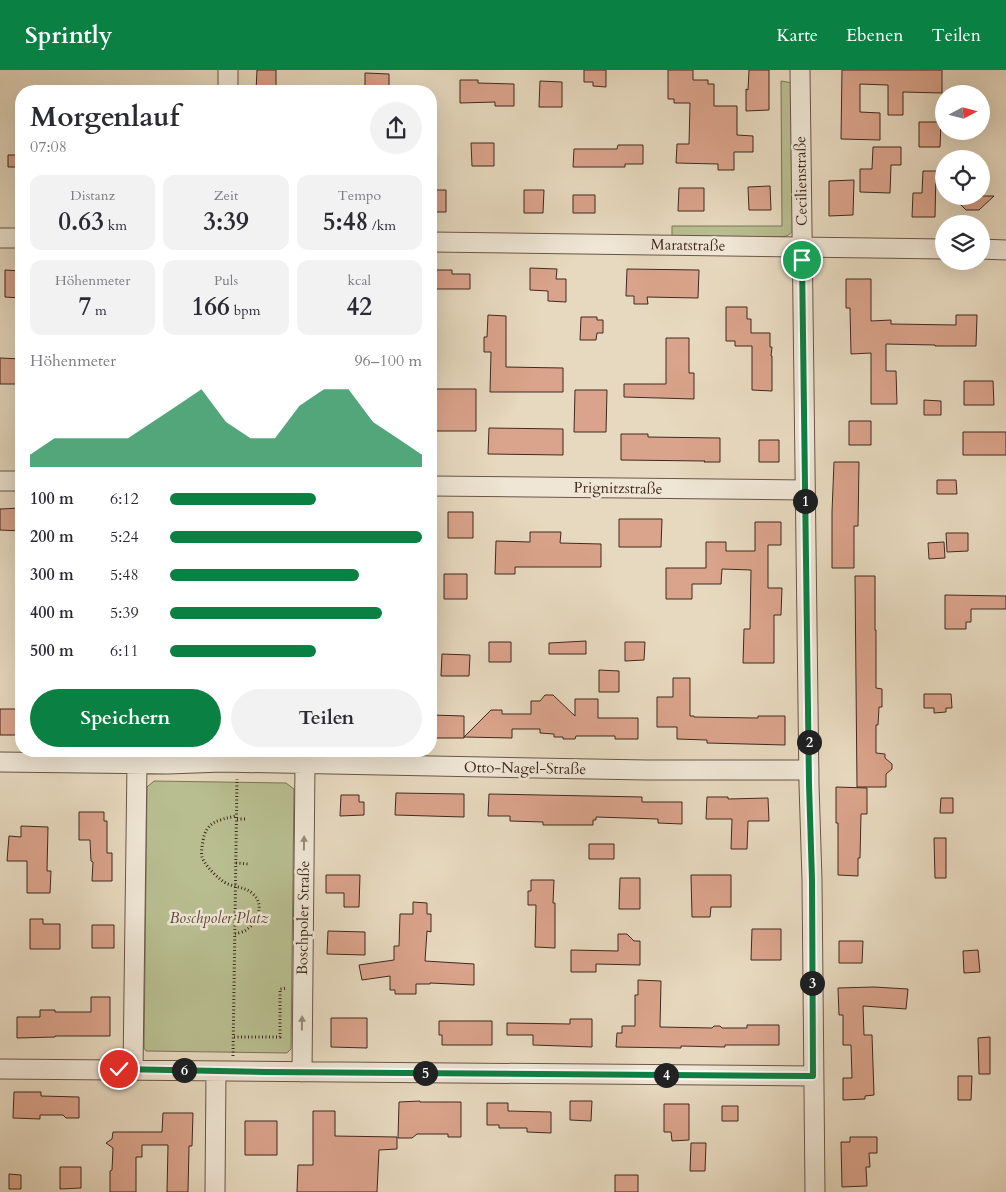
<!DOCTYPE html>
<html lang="de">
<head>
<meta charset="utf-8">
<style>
	:root { --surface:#fff; --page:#f2f2f3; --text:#2b2b33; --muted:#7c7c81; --accent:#0b8043 }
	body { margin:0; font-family:Cardo,serif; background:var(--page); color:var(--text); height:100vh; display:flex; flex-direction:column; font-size:19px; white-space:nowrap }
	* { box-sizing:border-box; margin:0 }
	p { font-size:16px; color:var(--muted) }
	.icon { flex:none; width:28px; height:28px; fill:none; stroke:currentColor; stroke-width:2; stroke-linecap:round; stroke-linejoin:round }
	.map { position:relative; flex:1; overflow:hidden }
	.drawer { position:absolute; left:15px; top:15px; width:422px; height:672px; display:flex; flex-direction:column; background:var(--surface); border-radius:20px; box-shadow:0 5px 20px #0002 }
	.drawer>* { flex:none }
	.needle { width:32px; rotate:83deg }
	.fabs { position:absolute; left:935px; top:15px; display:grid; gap:10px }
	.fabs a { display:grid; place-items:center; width:55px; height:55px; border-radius:50%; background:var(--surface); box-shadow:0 5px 20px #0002; font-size:25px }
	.pin { position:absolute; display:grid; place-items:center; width:42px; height:42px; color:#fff; margin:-21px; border:2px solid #fff; border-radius:50%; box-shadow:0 1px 5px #0007 }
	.km { position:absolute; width:25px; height:25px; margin:-12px; border-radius:50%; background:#222; color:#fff; font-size:14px; line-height:25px; text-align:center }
	.round { display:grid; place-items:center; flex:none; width:52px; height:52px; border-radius:26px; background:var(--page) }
	.overview { display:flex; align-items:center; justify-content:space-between; height:85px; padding:0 15px }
	h1 { font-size:28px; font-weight:600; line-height:38px }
	.metrics { display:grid; grid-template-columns:repeat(3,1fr); gap:8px; height:85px; padding:5px 15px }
	.metrics div { display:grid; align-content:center; border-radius:12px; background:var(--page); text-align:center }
	.metrics b { font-size:25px; font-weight:600 }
	.metrics small { font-size:14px; font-weight:400 }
	.metrics p { font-size:14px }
	.chart { height:140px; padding:10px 15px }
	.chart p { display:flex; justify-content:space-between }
	.chart svg { width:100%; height:90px; margin-top:5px; fill:var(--accent); opacity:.7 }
	.button { display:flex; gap:10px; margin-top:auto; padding:10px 15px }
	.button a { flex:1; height:58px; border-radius:30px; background:var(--accent); color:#fff; font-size:20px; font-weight:600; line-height:58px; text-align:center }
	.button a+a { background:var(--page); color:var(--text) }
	ul { padding:0 15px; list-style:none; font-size:16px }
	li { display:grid; grid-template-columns:80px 60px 1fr; align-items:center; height:38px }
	li i { height:12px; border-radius:6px; background:var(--accent) }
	header { display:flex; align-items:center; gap:30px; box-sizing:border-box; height:70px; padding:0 25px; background:var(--accent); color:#fff }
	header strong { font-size:24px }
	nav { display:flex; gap:28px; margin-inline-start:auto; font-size:18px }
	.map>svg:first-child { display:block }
	.green { fill:#b8be90; stroke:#7c7458 }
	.building { fill:#daa38b; stroke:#41291f }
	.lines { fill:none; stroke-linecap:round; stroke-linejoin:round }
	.minor-casing { stroke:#6a5547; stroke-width:21 }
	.path { stroke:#41291f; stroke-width:3; stroke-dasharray:1 2.5; stroke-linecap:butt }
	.minor { stroke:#efe6d5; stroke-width:19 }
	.oneway { fill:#98887a }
	.route-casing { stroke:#fff; stroke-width:10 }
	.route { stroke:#0b8043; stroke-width:6 }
	.labels { text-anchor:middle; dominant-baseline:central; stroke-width:5; stroke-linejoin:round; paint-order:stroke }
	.street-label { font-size:15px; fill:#41291f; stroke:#efe6d5 }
	.park-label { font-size:15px; font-style:italic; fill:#594736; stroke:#efe6d5 }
</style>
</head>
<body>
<header>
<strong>Sprintly</strong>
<nav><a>Karte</a><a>Ebenen</a><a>Teilen</a></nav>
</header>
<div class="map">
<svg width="1006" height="1122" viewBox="0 0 1006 1122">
	<rect width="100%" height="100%" fill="#e7d9bf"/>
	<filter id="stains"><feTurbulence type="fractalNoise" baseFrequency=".004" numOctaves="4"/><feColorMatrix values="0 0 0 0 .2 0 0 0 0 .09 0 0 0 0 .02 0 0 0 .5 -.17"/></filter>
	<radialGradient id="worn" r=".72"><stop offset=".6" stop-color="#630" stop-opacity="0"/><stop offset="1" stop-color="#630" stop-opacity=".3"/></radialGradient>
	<path class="green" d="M781,11L793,13L794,159C791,164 788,166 782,167L672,166V156H782Z
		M154,711L286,713L294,719L291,979L287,983L146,981L144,978L147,717Z"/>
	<path class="building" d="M257,0H276V21H256Z
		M584,0H606V17L593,16V12H584Z
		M668,0H693V10H708V14H714V36H737V65L753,66V82H734V100H718V94L676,93L677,74H689L690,33H674V29H668Z
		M749,0H769V40L746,41V19L748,20Z
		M842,0H942V23L903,22V45H888V15L860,14V42L880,43V70L841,69Z
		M365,3L389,4V21H365Z
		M460,10H478V13L514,14V36H495V32L460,33Z
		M540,11L562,12V37H539Z
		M919,52H941L940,77H919Z
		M471,73H494V96H472Z
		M618,75H643V94H625V97H573L574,79H617Z
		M873,77H901V95H891L890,123L860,122V99H872Z
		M8,85H21V97H8Z
		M923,101H936L935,147H912L913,123H922Z
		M854,110L853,145L829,146V111Z
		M770,116L771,140H749L748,117Z
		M679,118H704V141H678Z
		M431,120H446V142H431Z
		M524,120H544L543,143H524Z
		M573,125H595V143H573Z
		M952,126H994L979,140H966Z
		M530,198L557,199L556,209H566V232L548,231V221L530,220Z
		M627,199L699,200L698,228L647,227L648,234H634V226H626Z
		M5,200L21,201V228L5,227Z
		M431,200H452V204H470V219H431Z
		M846,209H871V251L891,250V254L956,255V245H977L976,276H935V275L886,274V301H896L897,334H871V283L851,284L850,238H846Z
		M726,237H747V249H751V263H770V277H772L771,286H772V321L752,320V276H735V271H726Z
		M488,245L506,246V297L563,298V322H490L491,282H484V267H487Z
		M581,247H597V250H603V263H597L596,270H580Z
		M666,268H689V303H694V329L624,327V314H666Z
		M0,288L21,289V314H0Z
		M964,311H993L994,335H964Z
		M431,319H476V361H431Z
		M575,320H607L606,362H574Z
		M924,330L941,331V345H924Z
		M849,351H871V375H849Z
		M489,358L563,359V385L488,384Z
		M963,362H1006V385H963Z
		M621,364H648V367L720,368V392H704L705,391L621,390Z
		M759,370H779V392H759Z
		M834,392H859L858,456H854V498H832V442Z
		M937,410H956L957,424H937Z
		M21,438V461L0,460V439Z
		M448,442H473V468H448Z
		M619,449H662L661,477H619Z
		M755,452H781V475H768V518H782L781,545H774V593H743L744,559H750L751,500L722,499L721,514H692V529H666V498H706V472H726V481H755Z
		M530,462H561L560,473L601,474V497H515V504H495L496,471L530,472Z
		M946,463H968V481L947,482Z
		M944,472L945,488L929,489L928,473Z
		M444,504H467V529H444Z
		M855,506H875V560H876V618L882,619V637H879L878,655H876V683L885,684V688L892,694V699L886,704V717H857Z
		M945,525L1006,526V539H971V552H966V559H945Z
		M586,571V584H549V573Z
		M489,572H511V592H489Z
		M625,572H645L644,590L625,591Z
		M442,584L470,585L469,606H441Z
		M599,600L619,601V622H599Z
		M673,608H690V646H694V647L758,648V646H785V675L707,673V670L677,669V657H657V627H673Z
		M924,624H951L952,638H946V642L934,643V638H924Z
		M545,625H553L575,646V629H598V648H638V669H615V666H576L575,669H563V667H554V664L540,663V659H512V668L464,667V668H431V645L464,646V667L491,640H502V644H531V631H540Z
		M0,639H21V665H0Z
		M836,717L867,718V744H861L860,788H858V806L838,805V753H836Z
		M396,723L464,724V747L395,745Z
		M489,724L642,727V732H682V754L658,753V749L596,747V750H593V755H543V752L510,751V746H488Z
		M341,725H359V732H364V745L340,746Z
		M707,727H728V729L768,728L769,751H748L747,779H731L732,749H706Z
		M941,728H953V743H940Z
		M79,742H104V751H107V783H112V811H92L93,792L91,791L90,770H79Z
		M21,756L48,757L47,801H51L50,823H27V791H7L9,766L21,767Z
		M934,768H946V808H935Z
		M589,774H614V789H589Z
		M326,805H360L359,837H344V823H326Z
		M691,805H731V837H711L710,847H692Z
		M620,808H640V839H619Z
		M531,810H554L553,833H555V878L535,877L536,835H528V821H531Z
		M413,832L427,833V844H431V862L427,861L425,891L474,894V915L430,913V914H416V924H395V920H390V906L362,910L359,895L394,890V876H399L400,844H413Z
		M30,849H43V854H60V879H30Z
		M92,855H114V878H92Z
		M752,859H781V890H751Z
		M328,861L365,862V885L327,884Z
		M618,864H627L634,871H640V895L596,894V902H571V880L618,881Z
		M839,871H863L862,893H839Z
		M978,880L980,902L964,903L963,881Z
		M638,910L661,911L660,957L712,958L714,956H720L722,958H747V955H779V975H725V977L681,976V978L616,977L617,963H622V956H635V925H638Z
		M874,917L908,919L906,939L863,936L864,965H872L874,1025L865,1026V1029L843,1030V1008H852L851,975H843V945H839L838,918Z
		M91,927H110V966H55V967L17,968V947H40V940H55V942H91Z
		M331,948H367V978L331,977Z
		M570,949H592V977L533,975V965H507V953L570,954Z
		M439,951H492V975H442V965H439Z
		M990,967V1004H979L978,968Z
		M958,1006H972L971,1030H958Z
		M14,1022H41V1026L79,1027V1048H66L63,1045H40V1049L13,1048Z
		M420,1031V1032H461V1067H448V1064H417L412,1068H398L399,1032Z
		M570,1031H592L591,1051L570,1050Z
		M487,1033H508V1041L551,1042V1063L527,1062V1058H499V1055H487Z
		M664,1034H689V1070L672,1071L671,1062H664Z
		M722,1036H738V1051H722Z
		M313,1041H335V1066L397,1067V1079L379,1080L377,1122H297L298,1095H313Z
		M163,1043H193L192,1076H189L188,1122H167L168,1075H142V1087H136V1122H110V1101L112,1100L113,1078L106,1073L112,1069L113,1062H162Z
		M245,1051H277V1085H245Z
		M850,1067H877V1083H869L870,1097H866L867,1116L842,1117L841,1072H850Z
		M691,1073H706L705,1101H690Z
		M60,1097H81V1118L60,1119Z
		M9,1104L21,1105V1119H9Z
		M615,1105H638V1122H615Z"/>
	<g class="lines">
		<defs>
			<path id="minor" d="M800,0L809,714L812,810L815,1122
				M228,21V0
				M0,168H21
				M431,172L944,179
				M981,179L1006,180
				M0,411H21
				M431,416L805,420
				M0,692L168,694L222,692L647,700H809
				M0,999L813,1006
				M133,1000L137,693
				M302,1002L305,694
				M215,1122L216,1001"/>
		</defs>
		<use href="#minor" class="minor-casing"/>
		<path class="path" d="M237,749H245
			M236,793L248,794
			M235,864C238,863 243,862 246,860C258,852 265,835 253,824C246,817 237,818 228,814C220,811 205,796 202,787C201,782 202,776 203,771C206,751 219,750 236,746
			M234,967H280V919L287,918
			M233,986L237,709"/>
		<use href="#minor" class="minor"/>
	</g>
	<defs><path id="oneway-solid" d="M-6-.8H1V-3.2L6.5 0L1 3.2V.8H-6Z" transform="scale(1.25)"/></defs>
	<g class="oneway">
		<use href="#oneway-solid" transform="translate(304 773) rotate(-89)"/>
		<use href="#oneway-solid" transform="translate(302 953) rotate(-89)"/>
	</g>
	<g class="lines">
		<defs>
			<path id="route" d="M119,999L266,1002L813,1006L812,810L809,714L802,190"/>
		</defs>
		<use href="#route" class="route-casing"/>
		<use href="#route" class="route"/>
	</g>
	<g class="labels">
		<g class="street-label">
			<text transform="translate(801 111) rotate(-91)">Cecilienstraße</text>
			<text transform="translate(688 175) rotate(1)">Maratstraße</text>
			<text transform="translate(618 418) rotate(1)">Prignitzstraße</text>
			<text transform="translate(525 698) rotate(1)">Otto-Nagel-Straße</text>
			<text transform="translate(303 848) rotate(-89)">Boschpoler Straße</text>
		</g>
		<g class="park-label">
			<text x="219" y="848">Boschpoler Platz</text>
		</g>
	</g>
	<rect width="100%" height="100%" filter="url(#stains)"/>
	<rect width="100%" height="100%" fill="url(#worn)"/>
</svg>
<div class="fabs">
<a><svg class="needle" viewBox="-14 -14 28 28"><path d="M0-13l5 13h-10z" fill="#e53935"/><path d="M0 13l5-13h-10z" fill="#7c7c81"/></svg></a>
<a><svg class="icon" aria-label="locate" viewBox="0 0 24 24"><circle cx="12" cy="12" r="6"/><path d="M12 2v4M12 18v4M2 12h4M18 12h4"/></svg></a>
<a><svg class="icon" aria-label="layers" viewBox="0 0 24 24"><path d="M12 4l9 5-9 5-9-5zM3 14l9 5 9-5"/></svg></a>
</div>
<div class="pin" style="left:802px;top:190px;background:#1e9e55"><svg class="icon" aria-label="arrive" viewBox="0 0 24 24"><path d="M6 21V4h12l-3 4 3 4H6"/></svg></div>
<div class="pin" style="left:119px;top:999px;background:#d93025"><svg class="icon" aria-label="check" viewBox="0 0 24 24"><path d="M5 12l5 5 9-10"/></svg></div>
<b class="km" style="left:805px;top:431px">1</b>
<b class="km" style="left:809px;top:672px">2</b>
<b class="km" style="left:812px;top:913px">3</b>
<b class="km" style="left:666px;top:1005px">4</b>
<b class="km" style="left:425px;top:1003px">5</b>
<b class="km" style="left:184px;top:1000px">6</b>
<section class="drawer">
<div class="overview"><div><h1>Morgenlauf</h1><p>07:08</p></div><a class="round"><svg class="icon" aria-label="share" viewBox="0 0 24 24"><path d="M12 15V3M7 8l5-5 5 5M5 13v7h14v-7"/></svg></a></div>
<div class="metrics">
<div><p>Distanz</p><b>0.63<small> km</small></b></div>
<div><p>Zeit</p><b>3:39</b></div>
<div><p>Tempo</p><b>5:48<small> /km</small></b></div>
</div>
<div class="metrics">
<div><p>Höhenmeter</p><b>7<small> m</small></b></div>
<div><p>Puls</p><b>166<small> bpm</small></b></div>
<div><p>kcal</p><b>42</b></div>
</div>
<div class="chart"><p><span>Höhenmeter</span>96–100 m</p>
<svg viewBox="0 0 160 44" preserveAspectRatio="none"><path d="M0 44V38L10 30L20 30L30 30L40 30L50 22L60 14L70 6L80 22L90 30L100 30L110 14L120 6L130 6L140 22L150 30L160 38V44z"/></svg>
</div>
<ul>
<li><b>100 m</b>6:12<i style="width:58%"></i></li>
<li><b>200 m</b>5:24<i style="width:100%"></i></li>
<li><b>300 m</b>5:48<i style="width:75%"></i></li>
<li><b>400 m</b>5:39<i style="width:84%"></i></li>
<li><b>500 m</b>6:11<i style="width:58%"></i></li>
</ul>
<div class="button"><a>Speichern</a><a>Teilen</a></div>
</section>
</div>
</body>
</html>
